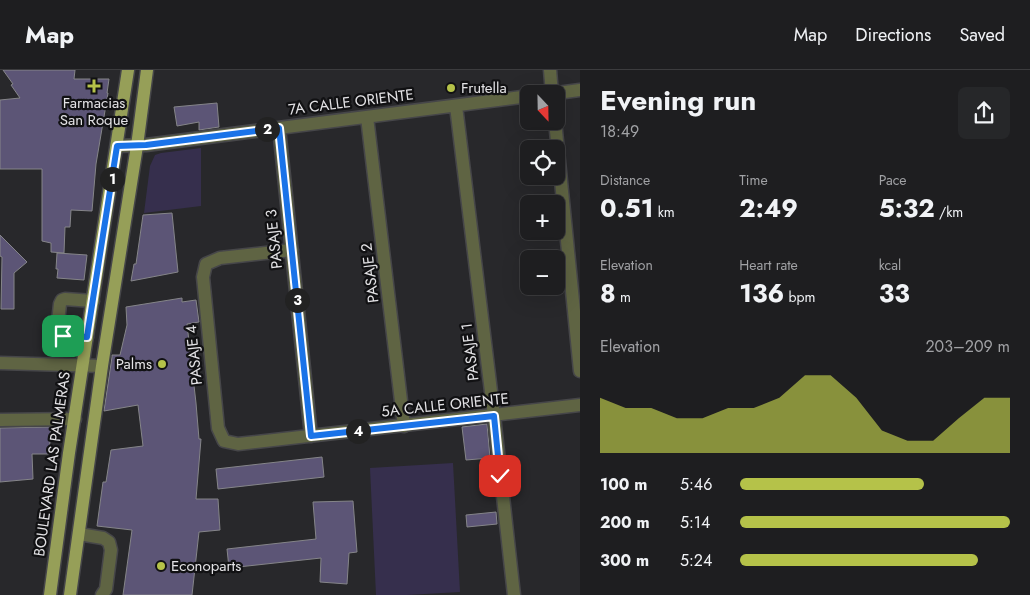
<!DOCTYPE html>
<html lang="en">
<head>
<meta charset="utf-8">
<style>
	:root { --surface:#1e1e20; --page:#262729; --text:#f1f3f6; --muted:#a1a2a5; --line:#3c3c3e; --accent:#b5c249 }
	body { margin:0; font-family:Jost,sans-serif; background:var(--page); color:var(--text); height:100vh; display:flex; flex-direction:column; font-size:19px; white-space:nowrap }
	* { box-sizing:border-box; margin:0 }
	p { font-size:16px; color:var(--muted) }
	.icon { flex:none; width:28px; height:28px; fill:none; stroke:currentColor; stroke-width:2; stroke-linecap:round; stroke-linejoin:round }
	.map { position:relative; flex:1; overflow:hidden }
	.side { display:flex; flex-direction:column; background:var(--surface); width:450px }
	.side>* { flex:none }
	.needle { width:32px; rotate:158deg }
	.controls { position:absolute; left:520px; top:15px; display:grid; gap:10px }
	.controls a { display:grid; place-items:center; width:45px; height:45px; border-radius:8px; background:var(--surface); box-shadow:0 5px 20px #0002,0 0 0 1px var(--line); font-size:25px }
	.pin { position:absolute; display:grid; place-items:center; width:42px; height:42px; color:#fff; margin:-21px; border-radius:10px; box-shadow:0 2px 8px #0006 }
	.km { position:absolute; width:25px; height:25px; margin:-12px; border-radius:50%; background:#222; color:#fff; font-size:14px; line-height:25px; text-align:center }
	.round { display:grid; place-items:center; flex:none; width:52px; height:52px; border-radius:8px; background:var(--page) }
	.head { display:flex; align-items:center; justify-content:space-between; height:85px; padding:0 20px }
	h1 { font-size:28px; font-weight:700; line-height:38px }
	.figures { display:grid; grid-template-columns:repeat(3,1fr); gap:8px; height:85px; padding:5px 20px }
	.figures div { display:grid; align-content:center }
	.figures b { font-size:25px; font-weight:700 }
	.figures small { font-size:14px; font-weight:400 }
	.figures p { font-size:14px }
	.chart { height:140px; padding:10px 20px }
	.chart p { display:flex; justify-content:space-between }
	.chart svg { width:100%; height:90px; margin-top:5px; fill:var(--accent); opacity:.7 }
	ul { padding:0 20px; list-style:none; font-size:16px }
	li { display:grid; grid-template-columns:80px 60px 1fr; align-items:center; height:38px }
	li i { height:12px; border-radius:6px; background:var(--accent) }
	header { display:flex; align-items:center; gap:30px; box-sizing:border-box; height:70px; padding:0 25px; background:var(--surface); border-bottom:1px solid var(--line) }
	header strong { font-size:24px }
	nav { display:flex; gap:28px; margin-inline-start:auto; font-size:18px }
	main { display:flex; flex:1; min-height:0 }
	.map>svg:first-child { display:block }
	.green { fill:#362f4d }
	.building { fill:#5c5576; stroke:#858589 }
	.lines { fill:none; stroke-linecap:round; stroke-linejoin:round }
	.minor-casing { stroke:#464649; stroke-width:15 }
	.major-casing { stroke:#464649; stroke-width:15 }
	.minor { stroke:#5f6443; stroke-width:12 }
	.major { stroke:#969f58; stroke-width:12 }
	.route-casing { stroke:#fff; stroke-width:10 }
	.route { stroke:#1a73e8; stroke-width:6 }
	.poi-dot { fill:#b5c249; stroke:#111113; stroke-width:2 }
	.labels { text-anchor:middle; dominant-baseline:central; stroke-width:4.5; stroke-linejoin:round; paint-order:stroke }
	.poi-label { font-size:15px; fill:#e3e2e5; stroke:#111113; text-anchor:start }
	.street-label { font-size:15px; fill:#e3e2e5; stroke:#111113 }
</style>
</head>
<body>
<header>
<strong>Map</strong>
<nav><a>Map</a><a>Directions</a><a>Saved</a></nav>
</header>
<main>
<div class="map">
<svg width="580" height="525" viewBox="0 0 580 525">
	<rect width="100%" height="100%" fill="#28282b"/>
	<path class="green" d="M201,78V136L144,143L150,96L155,85L161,83Z
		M453,393L460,522L407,525H376L370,398Z"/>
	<path class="building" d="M3,0H75L74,9H109L107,23H108L96,94L92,141L71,140L70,157H65L64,183L51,182V173L42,171V99H0V30L20,28L11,15L13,14Z
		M217,33L219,57L199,60V52L177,56L174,37Z
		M172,143L178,202L131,211L134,194H136L143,145Z
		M0,165L27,192L14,203V239H1L2,187L0,186Z
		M57,183L87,185L84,210L57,208L58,199H56Z
		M182,228V232L196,230L199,252L187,254L196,333L199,369H201L196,429H218L220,460L199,462L192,525H123L132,460L97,456L103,412H106L111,380L143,376L138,335L104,341L112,287V285H120L127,255L126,237Z
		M487,354L490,388L466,390L462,357Z
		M51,357L49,384H32L33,409L0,412V358Z
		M322,387L324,407L218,419L216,399Z
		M353,431L357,482L349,483L347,514L320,512L321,488L229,498L227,479L316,469L313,432Z
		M496,442L497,454L467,457L466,445Z"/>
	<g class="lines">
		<defs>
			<path id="minor" d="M550,0L552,24
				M550,24L580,20
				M456,36L494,346L514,525
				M367,47L404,356
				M555,51L580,301
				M279,58L311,366
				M117,76L146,75L529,26
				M292,180L220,188L206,194L203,207L218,358L224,371L238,374L580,335
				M87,267C77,266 63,269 57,261L60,234L62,230L65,229L93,231
				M0,293L102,296
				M0,350L75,349
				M79,464L103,468L109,472L111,480L106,519L102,525"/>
			<path id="major" d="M50,525L69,383L128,0
				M70,525L102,296L137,76L147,0"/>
		</defs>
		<use href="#minor" class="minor-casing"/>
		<use href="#major" class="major-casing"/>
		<use href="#minor" class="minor"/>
		<use href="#major" class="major"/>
	</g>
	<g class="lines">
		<defs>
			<path id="route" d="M63,266L87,267L117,76L146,75L279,58L311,366L494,346L500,406"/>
		</defs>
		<use href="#route" class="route-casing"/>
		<use href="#route" class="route"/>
	</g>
	<g class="poi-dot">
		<path d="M91.5 8.5h5v5h5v5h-5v5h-5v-5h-5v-5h5z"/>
		<circle cx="451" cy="18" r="5"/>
		<circle cx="162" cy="294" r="5"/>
		<circle cx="161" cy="496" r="5"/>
	</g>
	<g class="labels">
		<g class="poi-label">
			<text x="461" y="18">Frutella</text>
			<text x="94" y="33" text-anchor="middle">Farmacias<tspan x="94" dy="17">San Roque</tspan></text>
			<text x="152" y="294" text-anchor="end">Palms</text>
			<text x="171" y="496">Econoparts</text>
		</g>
		<g class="street-label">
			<text transform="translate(351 32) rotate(-7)">7A CALLE ORIENTE</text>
			<text transform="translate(274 169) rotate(-96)">PASAJE 3</text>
			<text transform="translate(370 203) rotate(-97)">PASAJE 2</text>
			<text transform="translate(470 282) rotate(-97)">PASAJE 1</text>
			<text transform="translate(194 285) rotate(-96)">PASAJE 4</text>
			<text transform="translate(445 335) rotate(-6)">5A CALLE ORIENTE</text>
			<text transform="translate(52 394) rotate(-82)">BOULEVARD LAS PALMERAS</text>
		</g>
	</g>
</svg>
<div class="controls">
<a><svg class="needle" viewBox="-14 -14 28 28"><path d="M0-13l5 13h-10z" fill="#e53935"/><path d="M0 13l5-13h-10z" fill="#a1a2a5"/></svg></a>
<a><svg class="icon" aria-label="locate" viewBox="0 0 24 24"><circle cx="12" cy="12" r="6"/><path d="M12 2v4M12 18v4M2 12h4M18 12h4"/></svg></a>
<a>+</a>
<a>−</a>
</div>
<div class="pin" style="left:63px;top:266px;background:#1e9e55"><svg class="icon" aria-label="arrive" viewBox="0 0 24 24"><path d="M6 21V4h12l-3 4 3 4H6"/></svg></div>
<div class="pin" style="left:500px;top:406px;background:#d93025"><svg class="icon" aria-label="check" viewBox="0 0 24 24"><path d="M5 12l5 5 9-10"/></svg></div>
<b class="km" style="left:112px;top:109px">1</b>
<b class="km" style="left:267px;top:59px">2</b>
<b class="km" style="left:297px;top:230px">3</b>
<b class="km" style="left:358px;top:361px">4</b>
</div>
<section class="side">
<div class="head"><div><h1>Evening run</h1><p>18:49</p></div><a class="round"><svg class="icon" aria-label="share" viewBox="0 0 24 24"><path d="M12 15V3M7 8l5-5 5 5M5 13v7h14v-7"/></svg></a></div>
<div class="figures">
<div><p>Distance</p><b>0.51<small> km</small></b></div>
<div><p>Time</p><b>2:49</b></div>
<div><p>Pace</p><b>5:32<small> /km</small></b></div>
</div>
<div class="figures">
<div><p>Elevation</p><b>8<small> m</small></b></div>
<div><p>Heart rate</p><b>136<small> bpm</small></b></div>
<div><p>kcal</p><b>33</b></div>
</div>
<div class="chart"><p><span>Elevation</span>203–209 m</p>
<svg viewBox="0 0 160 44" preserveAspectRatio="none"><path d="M0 44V17L10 22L20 22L30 27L40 27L50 22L60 22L70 17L80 6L90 6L100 17L110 33L120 38L130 38L140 27L150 17L160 17V44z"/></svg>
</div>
<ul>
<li><b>100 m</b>5:46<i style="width:68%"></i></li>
<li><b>200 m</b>5:14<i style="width:100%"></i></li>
<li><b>300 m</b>5:24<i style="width:88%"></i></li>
</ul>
</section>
</main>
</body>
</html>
